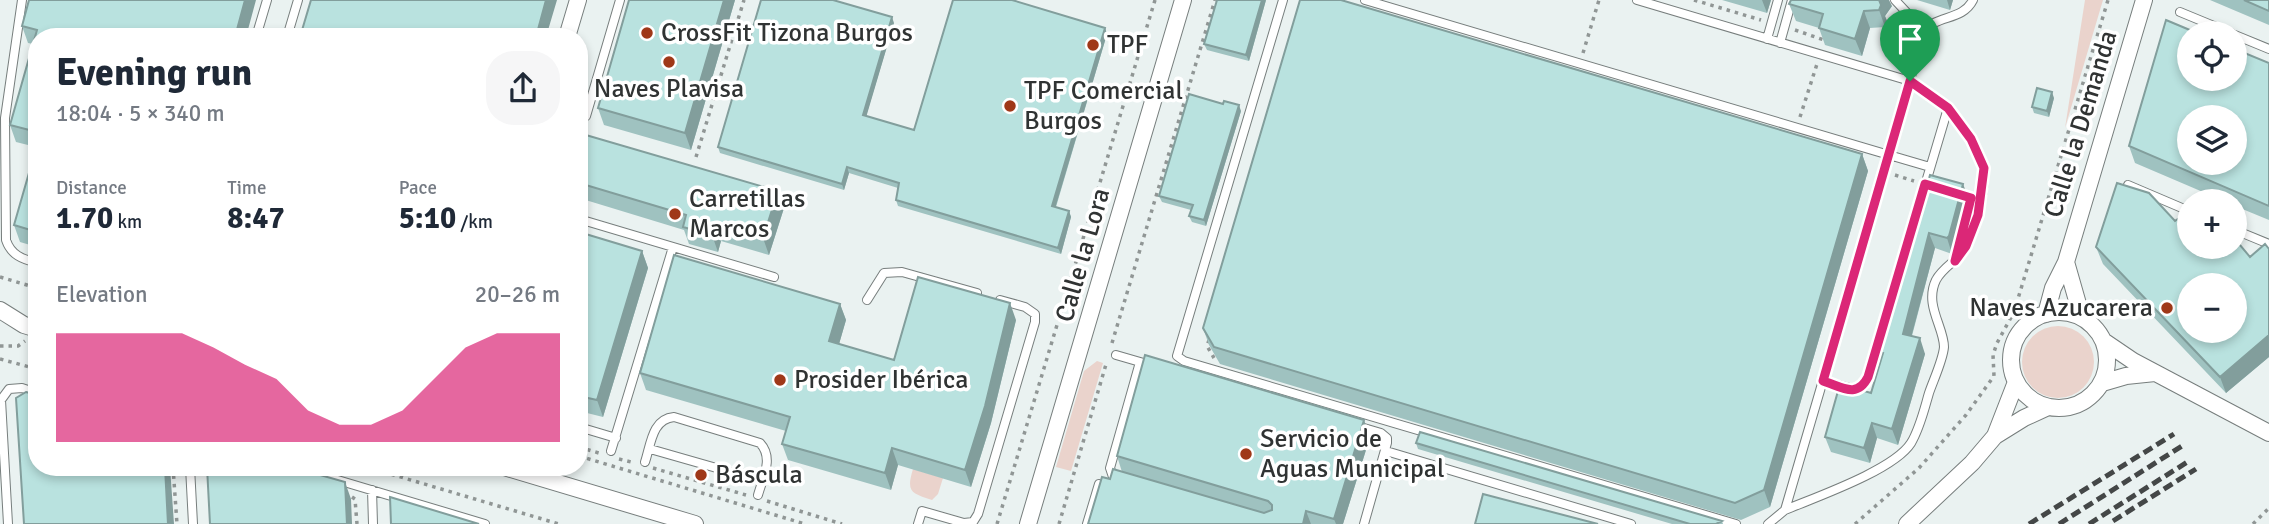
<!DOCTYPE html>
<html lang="en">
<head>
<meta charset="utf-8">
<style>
	:root { --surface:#fff; --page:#f6f6f7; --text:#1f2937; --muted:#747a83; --accent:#db2777 }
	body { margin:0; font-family:Signika,sans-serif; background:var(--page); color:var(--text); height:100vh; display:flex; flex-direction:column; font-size:26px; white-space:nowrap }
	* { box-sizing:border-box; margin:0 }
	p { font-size:23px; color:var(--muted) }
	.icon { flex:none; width:38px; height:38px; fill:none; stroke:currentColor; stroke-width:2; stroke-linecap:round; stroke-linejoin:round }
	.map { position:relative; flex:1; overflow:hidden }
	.panel { position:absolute; left:28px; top:28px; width:560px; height:448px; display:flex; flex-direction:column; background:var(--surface); border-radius:28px; box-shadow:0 4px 10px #0003 }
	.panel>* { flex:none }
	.fabs { position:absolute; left:2177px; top:21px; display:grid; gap:14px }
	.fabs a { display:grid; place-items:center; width:70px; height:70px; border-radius:50%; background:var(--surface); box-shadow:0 4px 10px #0003; font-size:35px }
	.pin { position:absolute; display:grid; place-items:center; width:60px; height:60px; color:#fff; margin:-72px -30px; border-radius:50% 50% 50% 0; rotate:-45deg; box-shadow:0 0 7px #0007 }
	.pin .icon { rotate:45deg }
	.round { display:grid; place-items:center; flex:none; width:74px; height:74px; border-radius:28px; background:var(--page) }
	.head { display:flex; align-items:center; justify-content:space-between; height:119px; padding:0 28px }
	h1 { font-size:38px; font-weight:700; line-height:52px }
	.metrics { display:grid; grid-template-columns:repeat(3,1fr); gap:10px; height:119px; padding:7px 28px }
	.metrics div { display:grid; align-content:center }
	.metrics b { font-size:30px; font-weight:700 }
	.metrics small { font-size:19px; font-weight:400 }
	.metrics p { font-size:19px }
	.chart { height:196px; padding:14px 28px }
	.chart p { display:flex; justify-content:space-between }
	.chart svg { width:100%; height:126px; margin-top:7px; fill:var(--accent); opacity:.7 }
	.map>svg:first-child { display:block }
	.green { fill:#ead3cc }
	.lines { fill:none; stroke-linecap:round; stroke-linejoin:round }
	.service-casing { stroke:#777e7d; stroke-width:10 }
	.minor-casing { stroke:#777e7d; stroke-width:18 }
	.path { stroke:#909695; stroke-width:3.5; stroke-dasharray:3.5 5; stroke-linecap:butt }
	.service { stroke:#fff; stroke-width:8 }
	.minor { stroke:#fff; stroke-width:16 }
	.rail { stroke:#444747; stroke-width:5; stroke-dasharray:10 5; stroke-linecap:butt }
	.wall { fill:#9fc2c0 }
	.shaded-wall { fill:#829e9c }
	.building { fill:#b9e2df; stroke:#829e9c; stroke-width:2; fill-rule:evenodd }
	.route-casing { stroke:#fff; stroke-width:14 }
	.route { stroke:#db2777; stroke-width:9 }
	.poi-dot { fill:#9f3818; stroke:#fff; stroke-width:2.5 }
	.labels { text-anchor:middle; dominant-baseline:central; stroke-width:7; stroke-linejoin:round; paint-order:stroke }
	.poi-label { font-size:26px; fill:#303333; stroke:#fff; text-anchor:start }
	.street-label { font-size:26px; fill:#303333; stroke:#fff }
</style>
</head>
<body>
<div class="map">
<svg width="2269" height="524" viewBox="0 0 2269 524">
	<rect width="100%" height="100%" fill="#eaf2f1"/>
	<path class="green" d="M2085,0H2103L2065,128Z
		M2022 362a36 36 0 1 1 72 0a36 36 0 1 1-72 0Z
		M1097,361L1103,363L1071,471L1056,467L1084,371Z
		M913,469L943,478L938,494L932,500C911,493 906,492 913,469Z"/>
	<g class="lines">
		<defs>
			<path id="service" d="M22,0L5,118L6,240C11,255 22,259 37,263
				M1283,0L1177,356L1184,361L1736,524
				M1365,0L1889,155L1785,510L1768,524
				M1637,0L1910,81L1889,155L1930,167
				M1895,0L1924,31
				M2180,12L2231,33
				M2235,35L2269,49
				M256,37L267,0
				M287,37L298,0
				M1767,39L1778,0
				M1780,43L1792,0
				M586,116L620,0
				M2128,185L2189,211
				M579,219L774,277
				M2235,230L2269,244
				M867,300L884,273L902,272L977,293
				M1116,355L1154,366
				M1823,381L1858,390L1864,386L1868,377L1948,108L1910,81C1914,66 1916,46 1924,33C1934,14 1962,22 1973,0
				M1357,426L1381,433L1387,438V443L1364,524
				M579,427L616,438
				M650,449L762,481
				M611,451L673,247
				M1386,451L1631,524
				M645,462C651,444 652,419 674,417L760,443C774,458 763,477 758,495
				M190,467L193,524
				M294,467L485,524
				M1119,479L1113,477L1110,468L1140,362
				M372,490L373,524
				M1785,510C1816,497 1894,470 1911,443C1920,428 1924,410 1929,393C1933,381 1943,360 1944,347C1944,327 1924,305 1936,280C1943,267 1957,261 1965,249C1975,233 1987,186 1983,167C1979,145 1961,125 1948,108
				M8,524L1,400L9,389L22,388L37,393
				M918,524L922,511L964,523L973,522L978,514L1035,322V314L1025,307L1000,300
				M1087,524L1099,484"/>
			<path id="minor" d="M567,37L578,0
				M2066,262L2082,318
				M0,310L24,325L37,329
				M2011 360a48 48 0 1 1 96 0a48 48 0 1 1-96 0Z
				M2046,314L2053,288L2066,262L2144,0
				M2105,342L2133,361L2269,433
				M2102,383L2126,376L2155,373
				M1995,436L2016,382
				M504,467L695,524
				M1028,524L1183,0
				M1907,524L1972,463L1995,436L2024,418L2048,407"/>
		</defs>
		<use href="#service" class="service-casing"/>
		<use href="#minor" class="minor-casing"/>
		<path class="path" d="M1694,0L1761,20
			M1795,30L1824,40
			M1583,53L1599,0
			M1800,117L1817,64
			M696,157L744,0
			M1895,175L1914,181
			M0,277L37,288
			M32,286L30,293L37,295
			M33,311L37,298
			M1209,340L1207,346L1214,358
			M1112,343L1215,0
			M0,346H18L25,341
			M0,359L37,369
			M31,367L37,346
			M579,447L602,454
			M579,456L805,524
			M619,459L635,463
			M173,467L177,524
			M367,467L559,524
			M653,468L746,495
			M352,497L355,499L357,524
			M767,501L842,524
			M997,524L1155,0
			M1059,524L1107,361
			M1855,524L1919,468L1966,415L1994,376L1993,355L1997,343L2014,312L2108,0
			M2253,524L2269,508"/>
		<use href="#service" class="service"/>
		<use href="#minor" class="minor"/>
		<path class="rail" d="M2113,521L2196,469
			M2029,524L2174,434
			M2059,524L2182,446
			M2089,524L2189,461"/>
	</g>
	<path class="wall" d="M256,0L37,37V247L20,242L14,225L36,147L16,142L10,125L33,44L28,43L22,26Z
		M629,0H735L691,150L604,125L598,108Z
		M1266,0L1249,61L1207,50L1204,44Z
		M1722,0H1771L1767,13Z
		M1917,0H1953L1950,10Z
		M2210,0H2269V25Z
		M1016,1L1105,28L1107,34L1056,207L1069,211L1071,217L1061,254L898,206L896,200L898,188L849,173L844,190L720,153L718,147L894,23L866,116L914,130Z
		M1789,4L1892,6L1885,16L1887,21L1885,27L1870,28L1862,56L1825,45L1819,28L1796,21Z
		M2269,63V220L2235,206V201H2224L2135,163L2129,146Z
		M2054,98L2049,117L2034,113L2032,107Z
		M1241,111L1206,226L1192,222L1189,216L1191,210L1162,202L1159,196Z
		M579,133L784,208L769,255L721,241L718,252L689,244L684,230L579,198Z
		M1862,154L1868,171L1770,507L1741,520L1220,364L1209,345L1203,328Z
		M1930,175L1969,199L1954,251L1952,254L1935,248L1912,336L1925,354L1898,445L1877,438L1870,463L1831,452L1825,437L1871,393L1881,361L1877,352L1899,283Z
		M2175,221L2189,247L2250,257L2269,249V357L2226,393L2103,264L2096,247Z
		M579,232L642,251L648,268L603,417L579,411Z
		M840,304L846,320L839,344L894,360L1016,320L991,423L971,487L898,465L891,490L788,460L782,444L786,431L646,390L640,373Z
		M1370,437L1343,524H1088L1110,479L1122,472L1117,456Z
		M1416,443L1722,521L1723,524H1672L1418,449Z"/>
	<path class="shaded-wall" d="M245,0H256L246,37H235Z
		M546,0H557L546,37H536Z
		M724,0H735L691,150L685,133Z
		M1262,0H1266L1249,61L1246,55Z
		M1762,0H1771L1767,13Z
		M1879,0H1889L1892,6L1885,16L1887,21L1885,27L1879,10Z
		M1947,0H1953L1950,10Z
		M1864,11L1870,28L1862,56L1855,39Z
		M892,17L894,23L865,121L863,115Z
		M1105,28L1107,34L1054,212L1052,206Z
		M2052,92L2054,98L2049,117L2047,111Z
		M1239,105L1241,111L1206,226L1204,220Z
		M1862,154L1868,171L1770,507L1764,490Z
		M847,167L849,173L844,190L842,184Z
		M1963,184L1969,199L1954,251L1952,254L1947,238Z
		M778,191L784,208L769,255L763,238Z
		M1069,211L1071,217L1061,254L1058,248Z
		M715,224L721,241L718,252L712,235Z
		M1929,233L1935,248L1908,349L1903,334Z
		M642,251L648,268L603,417L597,400Z
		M1010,303L1016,320L991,423L971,487L965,470Z
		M840,304L846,320L835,358L829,341Z
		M2269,335V357L2226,393L2220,377Z
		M1920,338L1925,354L1898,445L1892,429Z
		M1364,420L1370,437L1343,524H1336L1334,519Z
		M1872,423L1877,438L1870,463L1864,448Z
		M892,448L898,465L891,490L885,473Z
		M165,467H170L174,524H168Z
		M345,482L351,499L352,524H347Z
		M1306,511L1311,524H1303Z"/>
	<path class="building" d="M29,0H245L235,37H37V132L10,125L37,30L22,26Z
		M311,0H546L536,37H300Z
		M629,0H724L685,133L598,108Z
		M761,0H833L892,17L863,115L914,130L953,0H1012L1105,28L1052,206L1069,211L1058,248L896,200L899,183L847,167L842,184L718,147Z
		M1217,0H1262L1246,55L1204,44Z
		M1300,0H1341L1862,154L1764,490L1735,503L1214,347L1203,328Z
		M1791,0H1879L1881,5L1879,10L1864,11L1855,39L1819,28L1823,14L1789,4Z
		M2244,0H2269V11Z
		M2166,20L2197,33H2189V79H2235V49L2269,63V206L2129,146ZM2189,117H2235V163H2189Z
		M2037,88L2052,92L2047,111L2032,107Z
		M1189,94L1223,104L1224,101L1239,105L1204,220L1189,216L1193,205L1159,196Z
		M579,133L778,191L763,238L715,224L712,235L683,227L686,215L579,183Z
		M37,145V232L14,225Z
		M1930,175L1963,184L1949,236L1947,238L1929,233L1903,334L1920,338L1892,429L1872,423L1864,448L1825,437L1840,384L1871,393L1883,353L1877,352L1896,283H1899Z
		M2117,183L2149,193L2175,221L2187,212L2189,214V247H2235V239L2250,257L2265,244L2269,249V335L2220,377L2096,247ZM2189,285H2235V331H2189Z
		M579,232L642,251L597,400L579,396Z
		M674,255L840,304L829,341L894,360L918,277L1010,303L985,406L965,470L892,448L885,473L782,444L790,417L640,373Z
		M1145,355L1364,420L1334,519L1306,511L1303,524H1088L1102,477L1110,479L1113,469L1264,513L1272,510V505L1268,501L1117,456Z
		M26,392L37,395V467H165L168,524H24L16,398Z
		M1420,432L1722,521L1716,524H1690L1416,443Z
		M207,467H292L345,482L347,524H210Z
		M1483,494L1598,524H1475Z
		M390,497L479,524H391Z"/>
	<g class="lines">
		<defs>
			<path id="route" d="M1910,81L1948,108L1971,139L1984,168L1978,215L1966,246L1955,261L1971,198L1925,184L1868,377C1857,399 1842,387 1823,381Z"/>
		</defs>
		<use href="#route" class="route-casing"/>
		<use href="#route" class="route"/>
	</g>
	<g class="poi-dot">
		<circle cx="647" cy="33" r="7"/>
		<circle cx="1093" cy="45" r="7"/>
		<circle cx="669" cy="62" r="7"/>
		<circle cx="1010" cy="106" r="7"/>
		<circle cx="675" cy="214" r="7"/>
		<circle cx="2167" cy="308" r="7"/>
		<circle cx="780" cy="380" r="7"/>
		<circle cx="1246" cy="454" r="7"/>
		<circle cx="701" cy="475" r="7"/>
	</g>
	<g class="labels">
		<g class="poi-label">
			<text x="661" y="33">CrossFit Tizona Burgos</text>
			<text x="1107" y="45">TPF</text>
			<text x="669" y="89" text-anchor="middle">Naves Plavisa</text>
			<text x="1024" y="91">TPF Comercial<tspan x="1024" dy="30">Burgos</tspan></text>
			<text x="689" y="199">Carretillas<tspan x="689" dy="30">Marcos</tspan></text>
			<text x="2153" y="308" text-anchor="end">Naves Azucarera</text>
			<text x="794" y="380">Prosider Ibérica</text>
			<text x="1260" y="439">Servicio de<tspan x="1260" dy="30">Aguas Municipal</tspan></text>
			<text x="715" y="475">Báscula</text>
		</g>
		<g class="street-label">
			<text transform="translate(2081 124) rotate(-73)">Calle la Demanda</text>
			<text transform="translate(1083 255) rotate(-74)">Calle la Lora</text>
		</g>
	</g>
</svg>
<div class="fabs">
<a><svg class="icon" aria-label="locate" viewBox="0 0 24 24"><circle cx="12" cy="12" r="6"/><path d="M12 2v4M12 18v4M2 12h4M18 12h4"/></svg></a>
<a><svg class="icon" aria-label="layers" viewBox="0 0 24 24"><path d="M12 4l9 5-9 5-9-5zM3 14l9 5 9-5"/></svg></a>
<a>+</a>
<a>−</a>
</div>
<div class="pin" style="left:1910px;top:81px;background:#1e9e55"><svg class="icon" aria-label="arrive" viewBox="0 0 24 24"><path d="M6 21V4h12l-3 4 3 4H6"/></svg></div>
<section class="panel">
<div class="head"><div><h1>Evening run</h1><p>18:04 · 5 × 340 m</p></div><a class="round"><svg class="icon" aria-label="share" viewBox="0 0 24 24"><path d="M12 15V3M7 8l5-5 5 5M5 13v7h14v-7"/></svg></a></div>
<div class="metrics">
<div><p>Distance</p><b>1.70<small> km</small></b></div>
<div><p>Time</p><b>8:47</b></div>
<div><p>Pace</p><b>5:10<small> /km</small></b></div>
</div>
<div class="chart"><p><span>Elevation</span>20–26 m</p>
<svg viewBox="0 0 160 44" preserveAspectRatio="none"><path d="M0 44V6L10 6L20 6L30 6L40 6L50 11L60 17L70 22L80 33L90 38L100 38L110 33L120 22L130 11L140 6L150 6L160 6V44z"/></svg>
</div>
</section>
</div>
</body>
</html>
